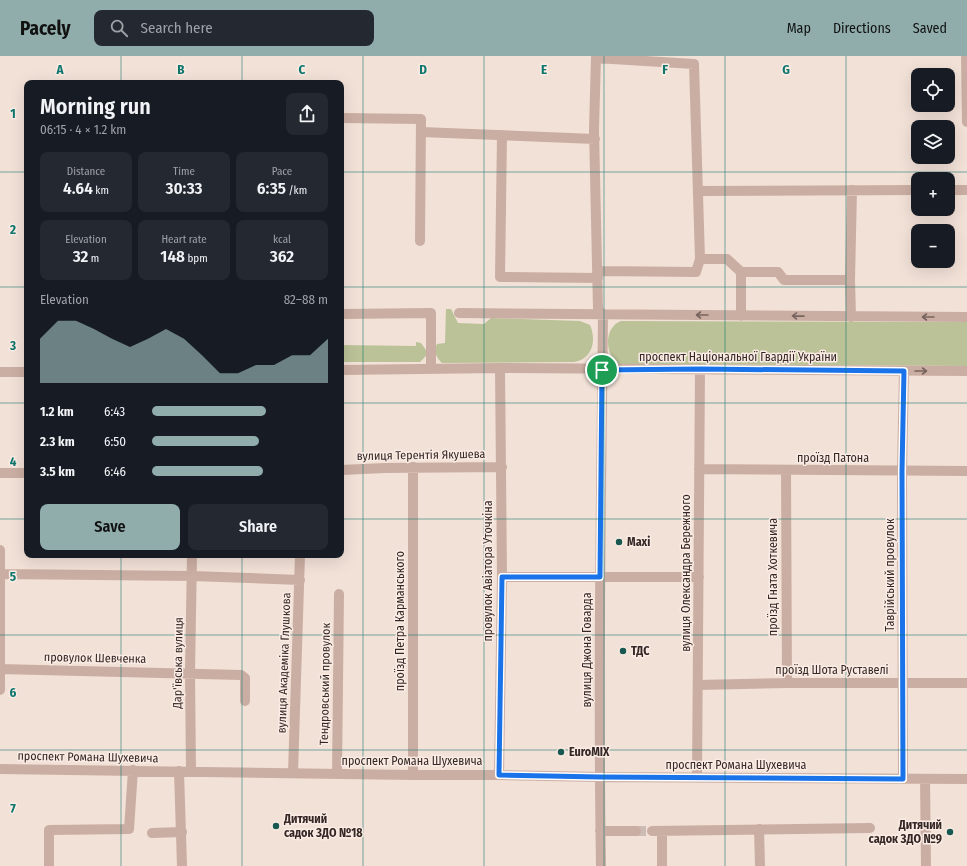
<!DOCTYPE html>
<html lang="en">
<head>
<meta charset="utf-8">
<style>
	:root { --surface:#171b24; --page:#242831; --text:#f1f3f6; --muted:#9ea1a6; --accent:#90adac }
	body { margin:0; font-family:"Fira Sans Condensed",sans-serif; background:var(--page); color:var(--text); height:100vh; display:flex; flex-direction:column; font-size:15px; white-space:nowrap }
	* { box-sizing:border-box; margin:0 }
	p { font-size:13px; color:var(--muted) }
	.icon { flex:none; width:22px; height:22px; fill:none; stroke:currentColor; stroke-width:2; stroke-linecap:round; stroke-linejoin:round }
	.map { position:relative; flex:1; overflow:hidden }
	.panel { position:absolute; left:24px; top:24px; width:320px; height:478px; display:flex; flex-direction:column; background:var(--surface); border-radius:8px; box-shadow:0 4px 16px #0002 }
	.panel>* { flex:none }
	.tools { position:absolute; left:911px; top:12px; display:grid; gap:8px }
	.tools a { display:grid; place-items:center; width:44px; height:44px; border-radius:8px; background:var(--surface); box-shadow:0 4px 16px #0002; font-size:20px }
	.pin { position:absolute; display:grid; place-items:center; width:34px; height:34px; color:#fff; margin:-17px; border:2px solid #fff; border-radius:50%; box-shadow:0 1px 4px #0007 }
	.round { display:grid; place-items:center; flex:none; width:42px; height:42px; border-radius:8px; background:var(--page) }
	.summary { display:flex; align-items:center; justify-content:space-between; height:68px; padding:0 16px }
	h1 { font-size:22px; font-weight:600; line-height:30px }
	.figures { display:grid; grid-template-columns:repeat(3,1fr); gap:6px; height:68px; padding:4px 16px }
	.figures div { display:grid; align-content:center; border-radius:8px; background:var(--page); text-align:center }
	.figures b { font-size:17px; font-weight:600 }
	.figures small { font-size:11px; font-weight:400 }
	.figures p { font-size:11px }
	.chart { height:112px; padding:8px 16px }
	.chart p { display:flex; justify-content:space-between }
	.chart svg { width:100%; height:72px; margin-top:4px; fill:var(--accent); opacity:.7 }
	.primary-button { display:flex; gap:8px; margin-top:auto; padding:8px 16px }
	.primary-button a { flex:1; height:46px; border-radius:8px; background:var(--accent); color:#111; font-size:16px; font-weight:600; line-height:46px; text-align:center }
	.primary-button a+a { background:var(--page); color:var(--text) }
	ul { padding:0 16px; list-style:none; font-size:13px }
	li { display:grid; grid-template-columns:64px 48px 1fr; align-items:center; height:30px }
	li i { height:10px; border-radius:5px; background:var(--accent) }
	header { display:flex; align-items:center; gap:24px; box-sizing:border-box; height:56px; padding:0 20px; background:var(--accent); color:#111 }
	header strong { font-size:19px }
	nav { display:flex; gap:22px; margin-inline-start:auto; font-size:14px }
	.search { width:280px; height:36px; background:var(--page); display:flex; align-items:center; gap:10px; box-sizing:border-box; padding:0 14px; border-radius:8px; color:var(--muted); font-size:15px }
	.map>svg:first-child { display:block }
	.green { fill:#bbc297 }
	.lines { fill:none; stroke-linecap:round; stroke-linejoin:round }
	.minor-tunnel { stroke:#ccbcb3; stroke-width:10; stroke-dasharray:10 5; stroke-linecap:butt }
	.minor { stroke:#cbaea3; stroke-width:10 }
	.oneway { stroke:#78645e }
	.route-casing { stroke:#fff; stroke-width:8 }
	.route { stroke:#1a73e8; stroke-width:5 }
	.grid { fill:none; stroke:#0f766e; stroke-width:1; stroke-opacity:0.55 }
	.poi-dot { fill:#195851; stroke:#faece4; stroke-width:1.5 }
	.labels { text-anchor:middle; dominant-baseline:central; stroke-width:3; stroke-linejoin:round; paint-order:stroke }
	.street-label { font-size:12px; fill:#352725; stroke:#faece4 }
	.poi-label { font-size:12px; font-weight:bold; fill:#352725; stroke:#faece4; text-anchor:start }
	.grid-label { font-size:13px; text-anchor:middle; font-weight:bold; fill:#0f766e; stroke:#faece4; stroke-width:3; stroke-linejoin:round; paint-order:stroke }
</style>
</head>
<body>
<header>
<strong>Pacely</strong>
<div class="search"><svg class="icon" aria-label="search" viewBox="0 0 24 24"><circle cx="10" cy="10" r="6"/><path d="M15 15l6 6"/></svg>Search here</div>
<nav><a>Map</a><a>Directions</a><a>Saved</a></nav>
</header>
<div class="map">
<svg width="967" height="810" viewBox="0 0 967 810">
	<rect width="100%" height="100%" fill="#f2e1d7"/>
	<path class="green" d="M446,253H451L458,267L484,268L491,262L580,265L590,269C597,285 592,303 574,306L442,307C437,302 433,296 437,288L445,287Z
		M621,265L967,266V310L619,308C604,299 604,271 621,265Z
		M416,286L421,287L426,294V300L420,306H341V289L416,290Z"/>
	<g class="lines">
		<path class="minor-tunnel" d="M636,775H652"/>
		<path class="minor" d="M596,0L594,74L598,253L603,259
			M966,0L967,66
			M596,2L694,8L700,203L696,216L598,215
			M341,62L421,63L420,185
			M421,76L595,83
			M502,79L500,221L598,222
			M948,134H967
			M698,135L918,134
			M700,203H727L741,216V260
			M741,216H778L784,224H850L852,134
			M850,224L851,261
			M459,257L967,261
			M341,258L431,257V312
			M341,314L500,312L967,315
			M0,316H27
			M413,411V719
			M699,413L967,415
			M341,414L385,412L502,411
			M786,415L787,627
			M0,417H27
			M0,494V634
			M1,518L192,520L300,524
			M502,521H699
			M0,613L241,619L245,622V645
			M698,629L787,627H967
			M0,713L413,719H499L600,721L967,723
			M179,715L182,810
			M191,715L190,617L192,499
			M293,717L300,499
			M337,718L339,538
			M499,719L502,521L500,312
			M697,722L700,313
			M903,723L902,415L904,315
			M925,723L926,810
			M759,773L760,810
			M600,775H636
			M652,775L870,772
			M152,777L182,776
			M49,810V774L129,773L133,714
			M601,810C598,626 601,443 603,259
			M662,810V775"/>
	</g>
	<defs><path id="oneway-shaft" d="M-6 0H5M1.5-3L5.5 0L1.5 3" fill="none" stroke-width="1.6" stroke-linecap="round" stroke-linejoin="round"/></defs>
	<g class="oneway">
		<use href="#oneway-shaft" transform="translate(702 259) rotate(-180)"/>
		<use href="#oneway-shaft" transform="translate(798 260) rotate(-179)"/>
		<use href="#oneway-shaft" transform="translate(928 261) rotate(180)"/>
		<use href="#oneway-shaft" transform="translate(921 315)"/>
	</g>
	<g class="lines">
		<defs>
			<path id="route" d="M700,313L904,315L902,415L903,723L600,721L499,719L502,521H600L602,314Z"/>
		</defs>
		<use href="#route" class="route-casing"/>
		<use href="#route" class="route"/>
	</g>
	<path class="grid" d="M121,0V27M242,0V27M363,0V810M484,0V810M604,0V810M725,0V810M846,0V810M0,116H27M341,116H967M0,231H27M341,231H967M0,347H27M341,347H967M0,463H27M341,463H967M121,499V810M242,499V810M0,579H967M0,694H967"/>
	<g class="poi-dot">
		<circle cx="619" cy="486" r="4"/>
		<circle cx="623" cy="595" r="4"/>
		<circle cx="561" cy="696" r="4"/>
		<circle cx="276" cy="770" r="4"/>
		<circle cx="950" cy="776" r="4"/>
	</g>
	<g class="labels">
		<g class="street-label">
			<text x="738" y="301">проспект Національної Гвардії України</text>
			<text transform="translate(421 399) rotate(-1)">вулиця Терентія Якушева</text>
			<text x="833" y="402">проїзд Патона</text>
			<text transform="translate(488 515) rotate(-90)">провулок Авіатора Уточкіна</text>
			<text transform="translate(686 517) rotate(-90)">вулиця Олександра Бережного</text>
			<text transform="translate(890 519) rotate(-90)">Таврійський провулок</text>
			<text transform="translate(773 521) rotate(-90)">проїзд Гната Хоткевича</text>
			<text transform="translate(400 565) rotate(-90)">проїзд Петра Карманського</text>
			<text transform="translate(587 594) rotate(-90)">вулиця Джона Говарда</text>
			<text transform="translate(95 602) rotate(1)">провулок Шевченка</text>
			<text transform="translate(178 607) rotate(-89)">Дар'ївська вулиця</text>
			<text transform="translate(284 607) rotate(-88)">вулиця Академіка Глушкова</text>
			<text x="832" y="614">проїзд Шота Руставелі</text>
			<text transform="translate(325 628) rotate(-89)">Тендровський провулок</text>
			<text transform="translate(88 701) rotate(1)">проспект Романа Шухевича</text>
			<text x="412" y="705">проспект Романа Шухевича</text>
			<text x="736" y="709">проспект Романа Шухевича</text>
		</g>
		<g class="poi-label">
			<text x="627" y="486">Maxi</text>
			<text x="631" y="595">ТДС</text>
			<text x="569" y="696">EuroMIX</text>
			<text x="284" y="763">Дитячий<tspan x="284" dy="14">садок ЗДО №18</tspan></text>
			<text x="942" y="769" text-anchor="end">Дитячий<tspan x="942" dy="14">садок ЗДО №9</tspan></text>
		</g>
	</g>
	<g class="grid-label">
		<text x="60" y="18">A</text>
		<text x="181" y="18">B</text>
		<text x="302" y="18">C</text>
		<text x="423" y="18">D</text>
		<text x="544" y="18">E</text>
		<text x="665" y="18">F</text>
		<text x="786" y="18">G</text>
		<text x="13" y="62">1</text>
		<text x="13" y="178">2</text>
		<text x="13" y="294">3</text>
		<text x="13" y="410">4</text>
		<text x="13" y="525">5</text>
		<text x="13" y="641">6</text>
		<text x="13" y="757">7</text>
	</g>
</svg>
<div class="tools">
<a><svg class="icon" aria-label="locate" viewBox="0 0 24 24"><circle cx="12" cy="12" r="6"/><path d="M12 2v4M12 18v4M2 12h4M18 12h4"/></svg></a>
<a><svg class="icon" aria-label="layers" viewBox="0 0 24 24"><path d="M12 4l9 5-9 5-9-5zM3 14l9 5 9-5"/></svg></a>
<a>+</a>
<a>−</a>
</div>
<div class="pin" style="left:602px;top:314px;background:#1e9e55"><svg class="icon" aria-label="arrive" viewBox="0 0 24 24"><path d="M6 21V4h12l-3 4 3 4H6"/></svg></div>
<section class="panel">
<div class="summary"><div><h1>Morning run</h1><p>06:15 · 4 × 1.2 km</p></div><a class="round"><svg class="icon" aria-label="share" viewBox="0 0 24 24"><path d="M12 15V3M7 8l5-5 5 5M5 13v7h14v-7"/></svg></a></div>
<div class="figures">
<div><p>Distance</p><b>4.64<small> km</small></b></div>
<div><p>Time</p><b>30:33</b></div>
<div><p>Pace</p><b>6:35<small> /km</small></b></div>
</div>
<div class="figures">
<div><p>Elevation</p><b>32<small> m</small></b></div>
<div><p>Heart rate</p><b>148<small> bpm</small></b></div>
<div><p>kcal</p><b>362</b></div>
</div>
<div class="chart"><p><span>Elevation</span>82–88 m</p>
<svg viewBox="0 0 160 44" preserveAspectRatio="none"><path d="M0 44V17L10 6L20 6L30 11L40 17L50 22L60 17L70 11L80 17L90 27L100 38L110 38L120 33L130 33L140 27L150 27L160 17V44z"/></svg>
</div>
<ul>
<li><b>1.2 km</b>6:43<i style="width:65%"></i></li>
<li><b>2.3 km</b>6:50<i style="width:61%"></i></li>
<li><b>3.5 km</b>6:46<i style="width:63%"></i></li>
</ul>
<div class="primary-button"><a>Save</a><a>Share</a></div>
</section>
</div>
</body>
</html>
